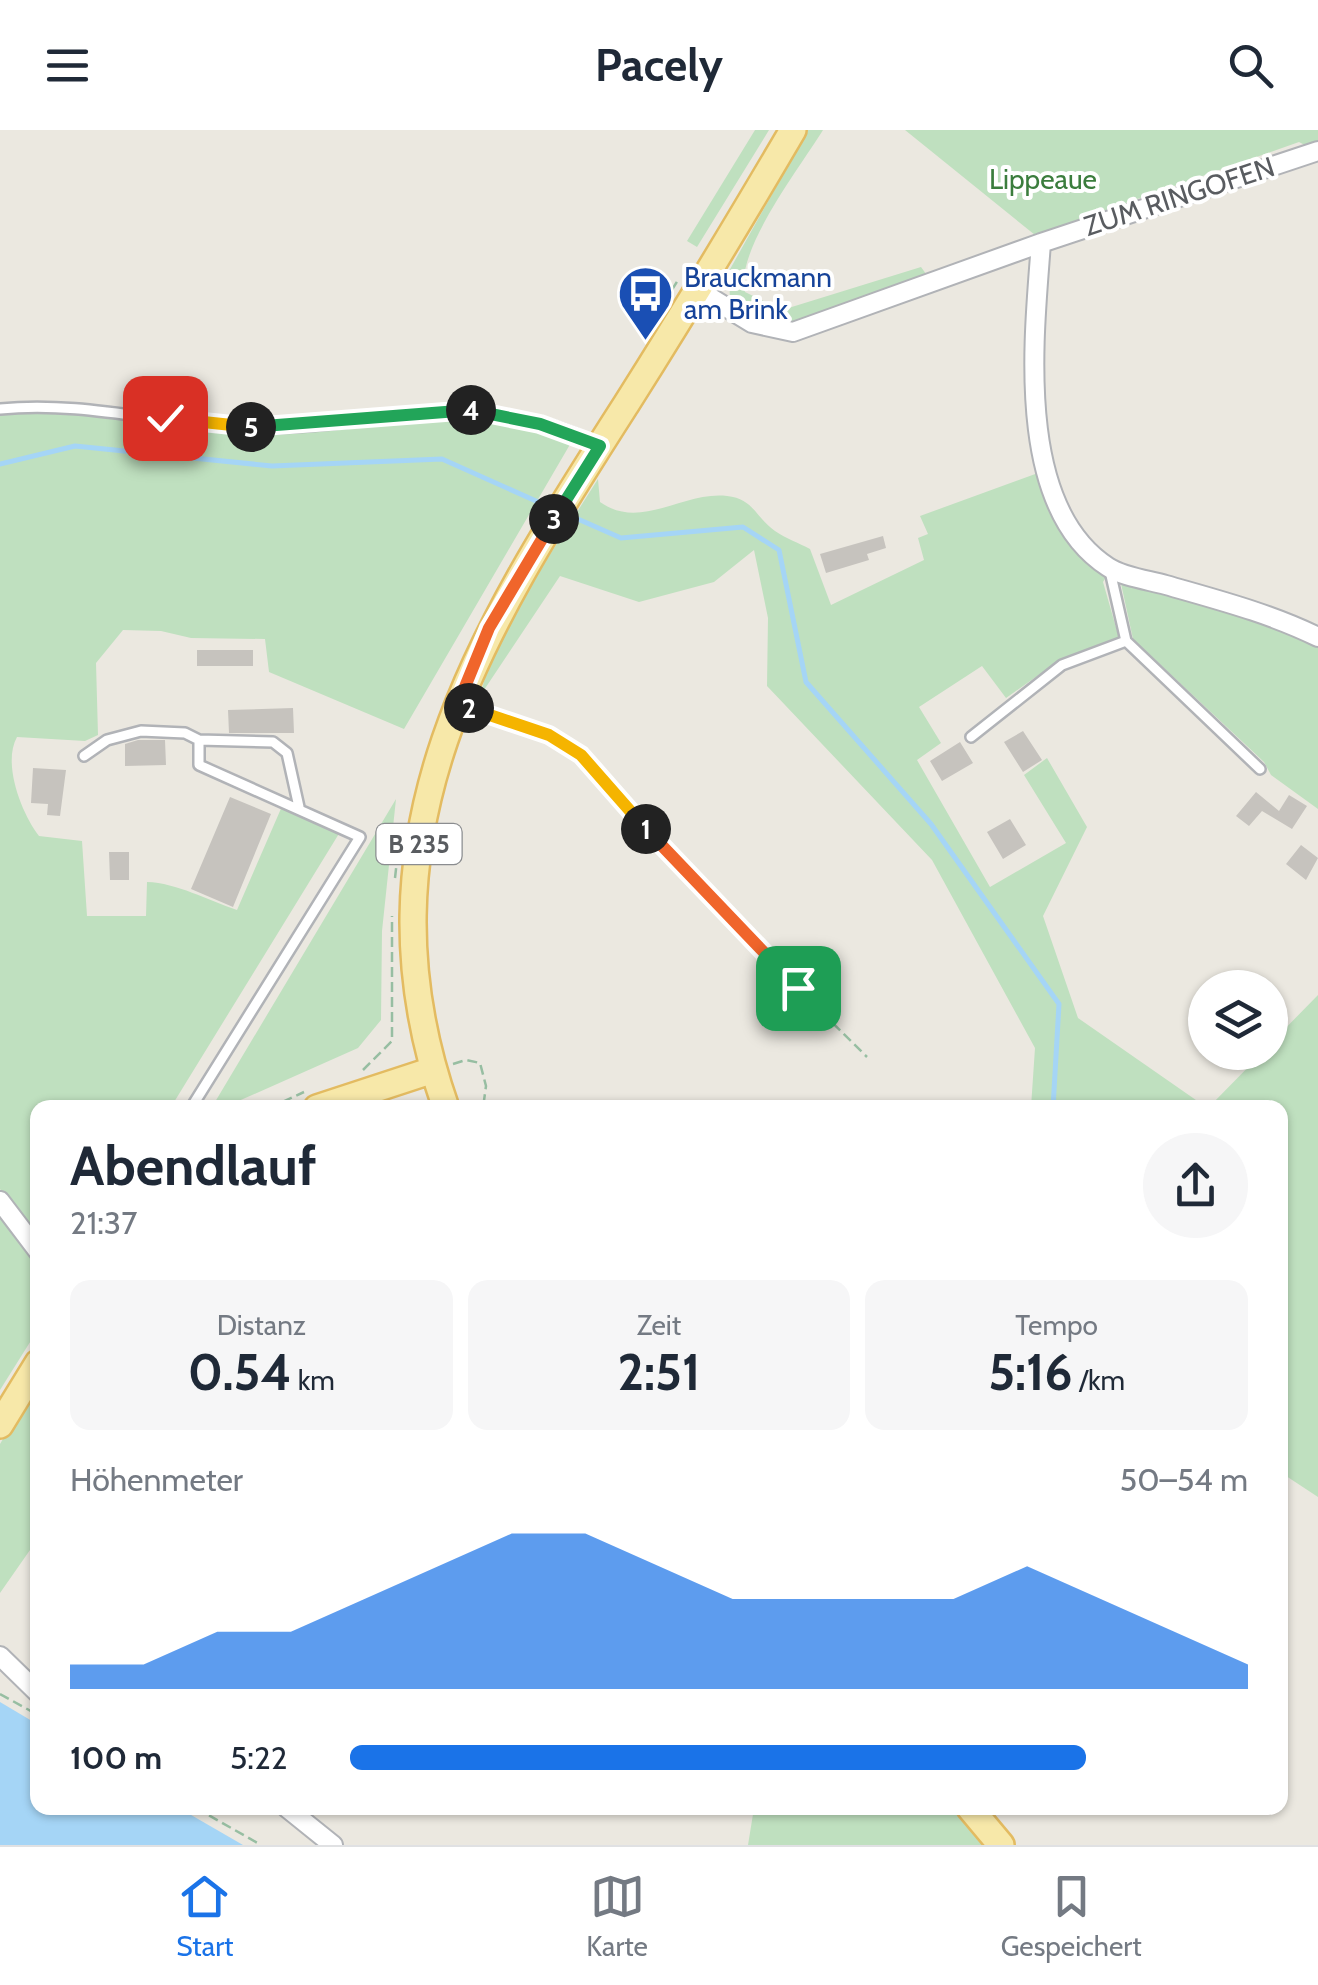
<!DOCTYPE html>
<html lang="de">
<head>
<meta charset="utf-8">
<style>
	:root { --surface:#fff; --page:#f6f6f7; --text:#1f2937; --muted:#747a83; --line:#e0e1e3; --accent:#1a73e8 }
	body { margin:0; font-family:Cabin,sans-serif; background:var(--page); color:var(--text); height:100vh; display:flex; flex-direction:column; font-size:38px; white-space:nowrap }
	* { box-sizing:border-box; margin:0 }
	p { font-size:32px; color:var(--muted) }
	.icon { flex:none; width:55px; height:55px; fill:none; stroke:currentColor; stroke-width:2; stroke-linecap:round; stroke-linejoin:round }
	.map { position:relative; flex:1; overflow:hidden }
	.drawer { position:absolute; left:30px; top:970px; width:1258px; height:715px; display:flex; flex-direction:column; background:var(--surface); border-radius:20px; box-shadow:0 2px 8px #0004 }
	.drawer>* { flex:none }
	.tools { position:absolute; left:1188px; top:840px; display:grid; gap:20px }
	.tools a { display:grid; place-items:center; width:100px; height:100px; border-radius:50%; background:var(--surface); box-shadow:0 2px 8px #0004; font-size:50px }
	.pin { position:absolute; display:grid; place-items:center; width:85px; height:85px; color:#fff; margin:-42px; border-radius:20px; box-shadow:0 5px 15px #0006 }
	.km { position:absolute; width:50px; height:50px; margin:-25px; border-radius:50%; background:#222; color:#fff; font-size:28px; line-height:50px; text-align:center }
	.round { display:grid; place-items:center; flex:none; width:105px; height:105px; border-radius:52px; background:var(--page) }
	.head { display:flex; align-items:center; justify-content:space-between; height:170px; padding:0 40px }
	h1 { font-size:55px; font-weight:800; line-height:75px }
	.metrics { display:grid; grid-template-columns:repeat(3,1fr); gap:15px; height:170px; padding:10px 40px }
	.metrics div { display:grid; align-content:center; border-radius:20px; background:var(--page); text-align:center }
	.metrics b { font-size:50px; font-weight:800 }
	.metrics small { font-size:28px; font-weight:400 }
	.metrics p { font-size:28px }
	.chart { height:280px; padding:20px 40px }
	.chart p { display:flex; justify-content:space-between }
	.chart svg { width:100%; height:180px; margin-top:10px; fill:var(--accent); opacity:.7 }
	ul { padding:0 40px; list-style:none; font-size:32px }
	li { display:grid; grid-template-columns:160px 120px 1fr; align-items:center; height:75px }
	li i { height:25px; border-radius:12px; background:var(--accent) }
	header { display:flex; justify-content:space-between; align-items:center; height:130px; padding:0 40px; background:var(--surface); font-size:45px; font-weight:800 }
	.menu { display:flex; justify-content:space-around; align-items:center; height:140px; border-top:2px solid var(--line); background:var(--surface); font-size:28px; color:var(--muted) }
	.menu a { display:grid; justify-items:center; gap:5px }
	.menu .active { color:var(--accent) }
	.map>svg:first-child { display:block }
	.green { fill:#bfe0bf }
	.water { fill:#a5d5f6 }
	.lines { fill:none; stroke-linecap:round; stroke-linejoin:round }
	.stream { stroke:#a5d5f6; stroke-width:5 }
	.building { fill:#c6c3be }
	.lane-casing { stroke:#b1b3b7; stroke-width:14 }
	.street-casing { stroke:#b1b3b7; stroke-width:22 }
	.primary-casing { stroke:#e3bb61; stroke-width:30 }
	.path { stroke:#97bea2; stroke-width:2.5; stroke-dasharray:10 5; stroke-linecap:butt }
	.lane { stroke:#fff; stroke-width:9 }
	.street { stroke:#fff; stroke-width:18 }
	.primary { stroke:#f7e8a9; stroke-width:25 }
	.split-1-casing { stroke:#fff; stroke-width:20 }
	.split-2-casing { stroke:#fff; stroke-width:20 }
	.split-3-casing { stroke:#fff; stroke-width:20 }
	.split-4-casing { stroke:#fff; stroke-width:20 }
	.split-5-casing { stroke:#fff; stroke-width:20 }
	.split-6-casing { stroke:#fff; stroke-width:20 }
	.split-1 { stroke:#f0652b; stroke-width:12 }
	.split-2 { stroke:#f5b400; stroke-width:12 }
	.split-3 { stroke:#f0652b; stroke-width:12 }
	.split-4 { stroke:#22a559; stroke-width:12 }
	.split-5 { stroke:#22a559; stroke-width:12 }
	.split-6 { stroke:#f5b400; stroke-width:12 }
	.labels { text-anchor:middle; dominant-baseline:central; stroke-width:8; stroke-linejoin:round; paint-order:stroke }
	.shield { fill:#fff; stroke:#8b8d90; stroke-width:2.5 }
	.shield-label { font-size:25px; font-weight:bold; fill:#595c60 }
	.park-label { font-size:28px; fill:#3b7d3d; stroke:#fff }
	.street-label { font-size:28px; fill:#595c60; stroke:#fff }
	.transit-label { font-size:28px; fill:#164399; stroke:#fff; text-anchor:start }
</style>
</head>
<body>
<header><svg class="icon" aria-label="menu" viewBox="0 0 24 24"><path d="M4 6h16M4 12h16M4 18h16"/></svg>Pacely<svg class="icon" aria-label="search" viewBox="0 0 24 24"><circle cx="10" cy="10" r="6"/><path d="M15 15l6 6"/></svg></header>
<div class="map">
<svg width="1318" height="1715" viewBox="0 0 1318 1715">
	<rect width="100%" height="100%" fill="#ebe8e0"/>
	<path class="green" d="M755,0H769L697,117L687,111Z
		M808,0H823C801,36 734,122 745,162L782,180L921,137L929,148L794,196L758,188L730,172L729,141Z
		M905,0H1318V22L1299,12L1035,105Z
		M44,281L252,300L445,286L490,290L572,311L404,599L269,542L265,509L191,508L161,501L123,500L96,533L98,605L85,611L17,607C2,634 22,684 39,706L82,711L87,786H146L147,752C177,753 207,770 237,780L283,674L340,702L171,977L38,978L37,1098L30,1102L0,1059V285Z
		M1038,343C1055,384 1071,417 1106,447L1103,452L1119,508L1057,532L1006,568L982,536L919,577L941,613L917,630L990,757L1066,713L1024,645L1047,628L1087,697L1043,786L1078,888L1206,977H1031L1035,918L932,730L767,556L768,488L754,420L714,452L639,472L560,446L480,566L495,511L598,349L600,372C641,401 683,361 727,366C754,369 755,387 775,401C785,408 799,413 810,419L831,475L924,430L918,408L928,404L920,386Z
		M1120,449L1277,494L1318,514V679L1271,645L1264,632L1133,509Z
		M396,669L382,801L381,890L358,918L225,977H212Z
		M1318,865V1367L1280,1342V978L1209,977L1262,923L1270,922V914Z
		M0,1083L38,1136L37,1201L0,1260Z
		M37,1252V1410L0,1463V1314Z
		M754,1678H953L984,1715H748Z"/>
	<path class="water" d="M0,1572L37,1594L38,1678H179L243,1715H0Z"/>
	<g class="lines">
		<path class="stream" d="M0,334L75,316L272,336L442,329L545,375
			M571,386L621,408L743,397L779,420L806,552L931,694L1059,874L1053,978"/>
	</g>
	<path class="building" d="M883,406L886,418L867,424L869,430L826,443L820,424Z
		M197,520H253V536H197Z
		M293,578L294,603H229L228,580Z
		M1023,601L1042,630L1023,642L1004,612Z
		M138,610H165L166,635L125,636V614Z
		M960,612L973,633L942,651L930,631Z
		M33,638L66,640L60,686L47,685L48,674L31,673Z
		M1256,662L1279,681L1289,665L1307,676L1292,699L1262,681L1249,696L1236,686Z
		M230,667L271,684L233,777L191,759Z
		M1010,689L1026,715L1003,729L987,702Z
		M1301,715L1318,728L1306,750L1286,734Z
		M109,722H129V750H110Z"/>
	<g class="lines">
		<defs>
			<path id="lane" d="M0,279C87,270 172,297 259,298C380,299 478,253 597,314
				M1110,441L1126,511L1260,639
				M971,607L1062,535L1126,511
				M84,626L107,610L141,601L185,603L199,610L273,612L287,623L299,677
				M191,978L360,707L199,635V610"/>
			<path id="street" d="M1041,113L1318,21
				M698,160L752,193L793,202L1041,113C1034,207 1014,376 1108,437C1123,447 1148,450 1166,455C1218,470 1269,483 1318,507
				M0,1071L38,1121
				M0,1526L38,1563
				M287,1678L333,1715"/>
			<path id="primary" d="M317,978L433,940
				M446,978C349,702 483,498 627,273C684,183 739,92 793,0
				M0,1295L38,1233
				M970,1678L1001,1715"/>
		</defs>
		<use href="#lane" class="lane-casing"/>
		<use href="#street" class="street-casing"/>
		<use href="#primary" class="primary-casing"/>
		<path class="path" d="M656,186L678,150
			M479,581L549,605L581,625L729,790L867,927
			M395,748L398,721
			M453,934L466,930L480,933L486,956L483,978
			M363,940L392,911V786
			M269,978L304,962
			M0,1564L38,1585
			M196,1678L261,1715"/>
		<use href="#lane" class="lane"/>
		<use href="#street" class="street"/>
		<use href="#primary" class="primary"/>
	</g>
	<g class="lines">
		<defs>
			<path id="split-1" d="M646,699L798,858"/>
			<path id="split-2" d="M469,578L549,605L581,625L646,699"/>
			<path id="split-3" d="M469,578L458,574L489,498L554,389"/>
			<path id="split-4" d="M471,280L540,294L600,316L554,389"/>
			<path id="split-5" d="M251,297L471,280"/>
			<path id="split-6" d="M165,288L251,297"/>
		</defs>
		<use href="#split-1" class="split-1-casing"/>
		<use href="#split-2" class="split-2-casing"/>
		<use href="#split-3" class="split-3-casing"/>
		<use href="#split-4" class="split-4-casing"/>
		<use href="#split-5" class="split-5-casing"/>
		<use href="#split-6" class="split-6-casing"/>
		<use href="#split-1" class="split-1"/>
		<use href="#split-2" class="split-2"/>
		<use href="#split-3" class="split-3"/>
		<use href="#split-4" class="split-4"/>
		<use href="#split-5" class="split-5"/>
		<use href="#split-6" class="split-6"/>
	</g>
	<defs>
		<symbol id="bus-pin" viewBox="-11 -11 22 30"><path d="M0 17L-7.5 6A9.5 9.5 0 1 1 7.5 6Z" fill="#1a4fb4" stroke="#fff"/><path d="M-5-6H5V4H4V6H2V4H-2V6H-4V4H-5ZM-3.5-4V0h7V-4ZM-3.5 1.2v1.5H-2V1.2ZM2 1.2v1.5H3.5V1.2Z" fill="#fff"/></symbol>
	</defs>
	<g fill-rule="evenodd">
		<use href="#bus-pin" x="614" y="132" width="63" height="86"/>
	</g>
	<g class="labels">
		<rect class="shield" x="376.5" y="694" width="85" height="40" rx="8"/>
		<g class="shield-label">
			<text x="419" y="714">B 235</text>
		</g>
		<g class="park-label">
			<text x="1043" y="49">Lippeaue</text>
		</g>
		<g class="street-label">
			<text transform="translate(1179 66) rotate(-18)">ZUM RINGOFEN</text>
		</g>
		<g class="transit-label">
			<text x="684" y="147">Brauckmann<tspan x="684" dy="32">am Brink</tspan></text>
		</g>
	</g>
</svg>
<div class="tools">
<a><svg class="icon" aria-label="layers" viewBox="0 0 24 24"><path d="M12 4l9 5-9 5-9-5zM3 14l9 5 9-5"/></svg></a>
</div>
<div class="pin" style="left:798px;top:858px;background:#1e9e55"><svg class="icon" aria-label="arrive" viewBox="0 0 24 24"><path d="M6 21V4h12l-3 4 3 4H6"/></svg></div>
<div class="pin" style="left:165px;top:288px;background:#d93025"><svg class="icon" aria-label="check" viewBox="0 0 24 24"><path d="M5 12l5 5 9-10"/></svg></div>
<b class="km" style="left:646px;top:699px">1</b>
<b class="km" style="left:469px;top:578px">2</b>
<b class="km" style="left:554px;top:389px">3</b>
<b class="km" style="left:471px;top:280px">4</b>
<b class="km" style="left:251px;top:297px">5</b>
<section class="drawer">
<div class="head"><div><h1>Abendlauf</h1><p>21:37</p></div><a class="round"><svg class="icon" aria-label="share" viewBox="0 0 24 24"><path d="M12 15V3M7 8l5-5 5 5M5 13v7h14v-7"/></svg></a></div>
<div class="metrics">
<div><p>Distanz</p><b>0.54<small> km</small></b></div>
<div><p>Zeit</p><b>2:51</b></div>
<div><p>Tempo</p><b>5:16<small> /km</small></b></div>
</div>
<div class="chart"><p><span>Höhenmeter</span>50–54 m</p>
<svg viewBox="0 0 160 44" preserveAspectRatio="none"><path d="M0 44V38L10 38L20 30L30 30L40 22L50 14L60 6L70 6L80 14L90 22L100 22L110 22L120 22L130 14L140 22L150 30L160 38V44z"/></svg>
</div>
<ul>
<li><b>100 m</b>5:22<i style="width:82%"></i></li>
</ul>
</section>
</div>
<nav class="menu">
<a class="active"><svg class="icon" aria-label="home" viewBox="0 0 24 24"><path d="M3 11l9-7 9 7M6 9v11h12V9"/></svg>Start</a>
<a><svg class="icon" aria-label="map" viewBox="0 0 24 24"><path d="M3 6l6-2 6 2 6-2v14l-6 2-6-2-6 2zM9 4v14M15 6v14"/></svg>Karte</a>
<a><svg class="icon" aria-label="saved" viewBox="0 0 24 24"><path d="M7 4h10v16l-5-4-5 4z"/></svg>Gespeichert</a>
</nav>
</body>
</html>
